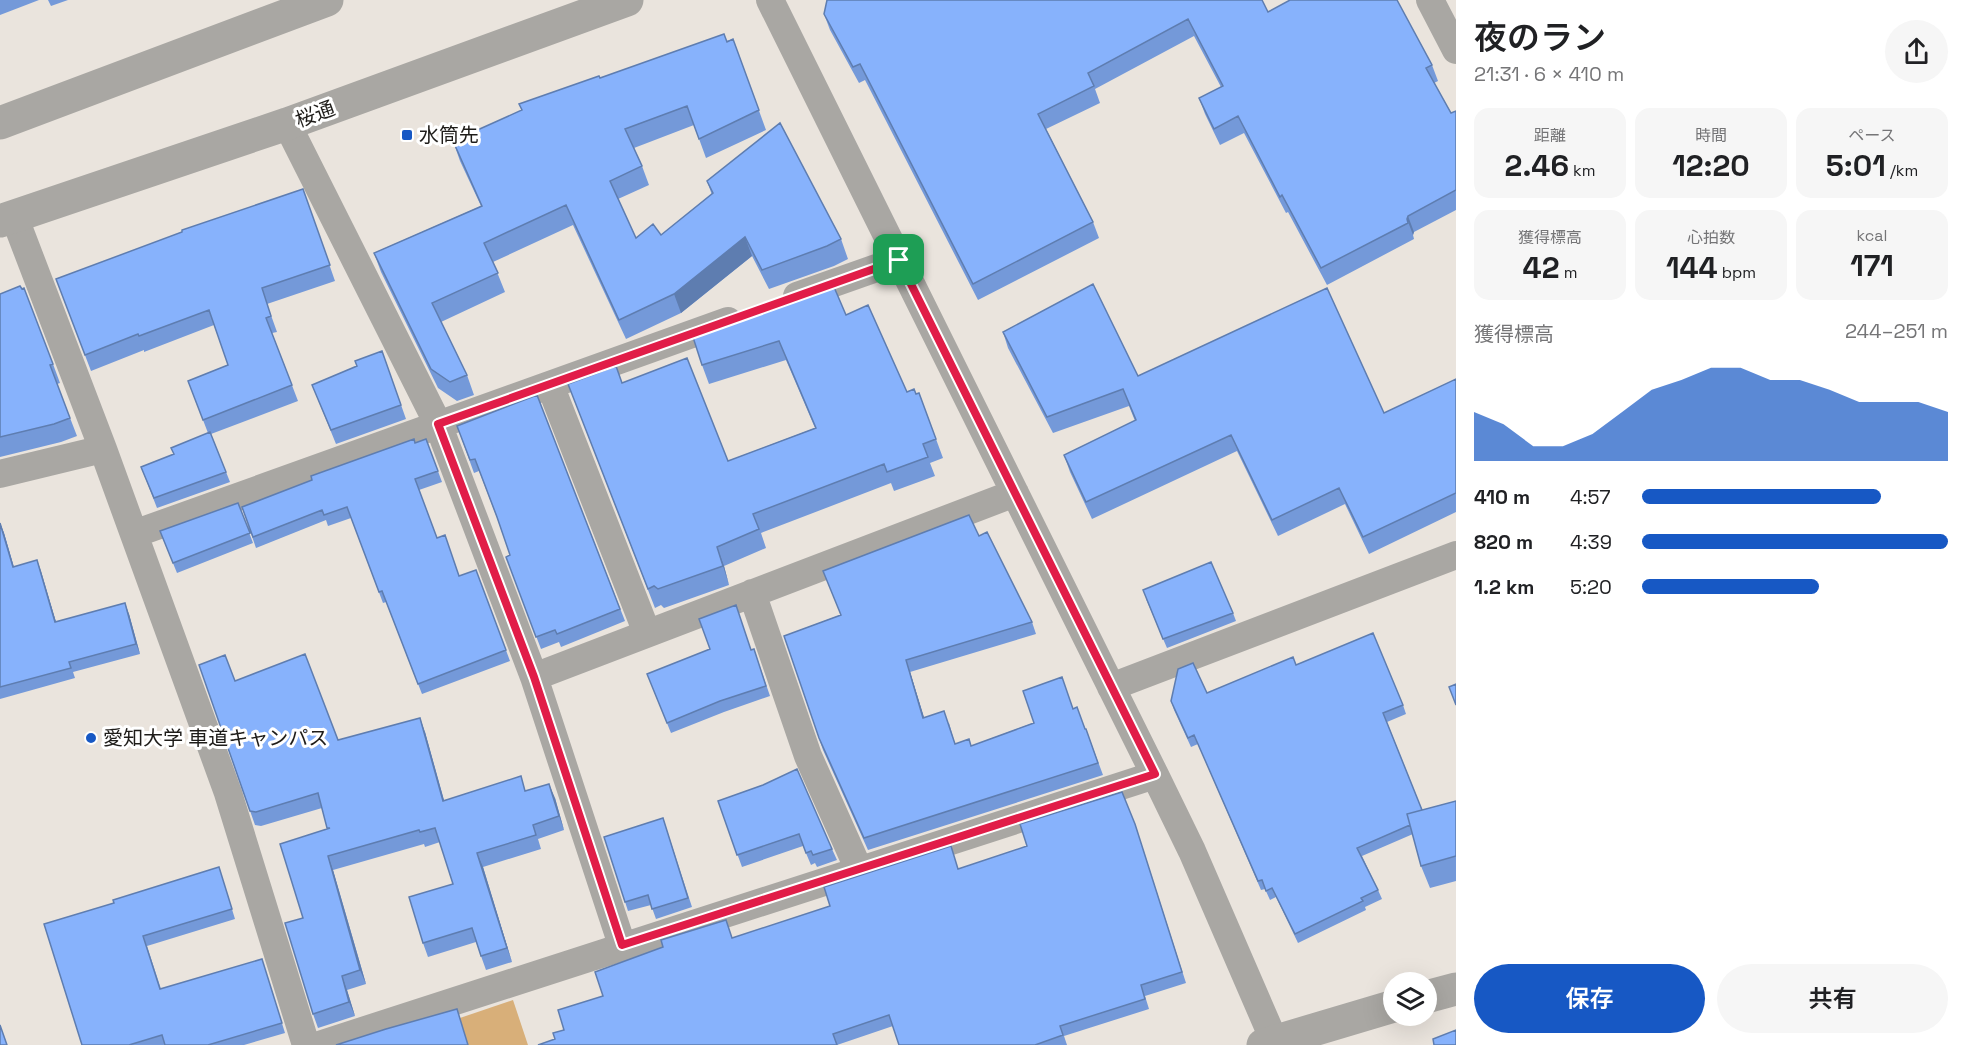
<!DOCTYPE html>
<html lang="ja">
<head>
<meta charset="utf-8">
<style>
	:root { --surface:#fff; --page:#f6f6f6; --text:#202124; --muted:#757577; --accent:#1758c4 }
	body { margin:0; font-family:"Space Grotesk","Noto Sans JP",sans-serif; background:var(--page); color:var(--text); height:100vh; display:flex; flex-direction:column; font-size:22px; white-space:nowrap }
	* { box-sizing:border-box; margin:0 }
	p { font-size:20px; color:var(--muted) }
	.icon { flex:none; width:33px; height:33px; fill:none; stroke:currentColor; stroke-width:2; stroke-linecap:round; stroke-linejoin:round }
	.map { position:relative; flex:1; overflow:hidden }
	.drawer { display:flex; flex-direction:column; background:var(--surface); width:510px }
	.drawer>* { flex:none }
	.controls { position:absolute; left:1383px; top:972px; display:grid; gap:12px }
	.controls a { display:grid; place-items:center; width:54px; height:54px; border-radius:50%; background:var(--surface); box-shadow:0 6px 24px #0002; font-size:30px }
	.pin { position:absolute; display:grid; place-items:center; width:51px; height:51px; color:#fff; margin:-26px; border-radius:12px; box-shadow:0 3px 9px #0006 }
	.round { display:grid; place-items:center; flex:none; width:63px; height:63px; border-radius:32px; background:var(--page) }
	.summary { display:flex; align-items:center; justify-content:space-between; height:102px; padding:0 18px }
	h1 { font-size:33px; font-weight:600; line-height:45px }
	.figures { display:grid; grid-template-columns:repeat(3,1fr); gap:9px; height:102px; padding:6px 18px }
	.figures div { display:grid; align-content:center; border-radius:15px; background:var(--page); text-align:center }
	.figures b { font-size:30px; font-weight:600 }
	.figures small { font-size:16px; font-weight:400 }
	.figures p { font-size:16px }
	.chart { height:168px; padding:12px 18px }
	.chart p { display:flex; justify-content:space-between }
	.chart svg { width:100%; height:108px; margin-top:6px; fill:var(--accent); opacity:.7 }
	.action { display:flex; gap:12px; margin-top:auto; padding:12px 18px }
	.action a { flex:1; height:69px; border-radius:36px; background:var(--accent); color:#fff; font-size:24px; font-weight:600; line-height:69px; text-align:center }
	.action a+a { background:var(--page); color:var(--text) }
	ul { padding:0 18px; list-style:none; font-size:20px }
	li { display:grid; grid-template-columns:96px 72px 1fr; align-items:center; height:45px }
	li i { height:15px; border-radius:8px; background:var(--accent) }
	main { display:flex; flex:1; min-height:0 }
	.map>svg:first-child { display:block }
	.green { fill:#d8af79 }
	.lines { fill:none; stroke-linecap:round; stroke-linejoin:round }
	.minor { stroke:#a9a7a3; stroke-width:28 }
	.tertiary { stroke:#a9a7a3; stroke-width:33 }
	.wall { fill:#7499d9 }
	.shaded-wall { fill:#5e7db0 }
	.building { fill:#87b2fc; stroke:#5e7db0; stroke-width:1.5 }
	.route-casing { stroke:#fff; stroke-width:12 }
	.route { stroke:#e11d48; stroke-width:8 }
	.poi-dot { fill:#1758c4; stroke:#fff; stroke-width:2 }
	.labels { text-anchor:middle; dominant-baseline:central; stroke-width:6; stroke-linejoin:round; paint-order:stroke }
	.street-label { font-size:20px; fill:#1e1c19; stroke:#fff }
	.poi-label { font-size:20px; fill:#1e1c19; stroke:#fff; text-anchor:start }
</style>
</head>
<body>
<main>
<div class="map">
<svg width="1456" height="1045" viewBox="0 0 1456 1045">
	<rect width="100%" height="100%" fill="#eae4dd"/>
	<path class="green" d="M513,1000L528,1045H466L457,1019Z"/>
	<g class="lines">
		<path class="minor" d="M770,0L1155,775L1192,851L1276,1045
			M1430,0L1456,50
			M287,124L438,424L534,677L622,945
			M14,216L103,449L228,793L306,1045
			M797,296L899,260
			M550,385L647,633
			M0,474L103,449
			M134,534L728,321
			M752,593L808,756L859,870
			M534,677L1015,493
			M1111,687L1456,555
			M319,1045L1155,775"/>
		<path class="tertiary" d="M0,123L327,0
			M0,221L287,124L627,0
			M1426,997L1456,989
			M1263,1045L1394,1006"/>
	</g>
	<path class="wall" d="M0,0H39L0,15Z
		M48,0H68L51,6Z
		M1268,12L1432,65L1438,81L1434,83L1451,113L1456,111V210L1414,232L1413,235L1414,239L1327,285L1288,212L1286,213L1244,133L1220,145L1205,114L1199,98L1221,87L1194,36L1095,89L1100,103L1046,129L1093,222L1099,238L978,300L865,80L859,83L830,30L824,14Z
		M733,39L766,130L706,158L694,125L634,148L642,166L649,185L618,199L636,238L661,235L712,195L707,181L841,239L848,259L834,266L769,289L752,256L681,313L626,339L573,225L493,262L505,292L441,322L467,375L474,395L457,401L438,388L381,272L374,253L481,206L460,161L453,141L522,110L519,104L600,78Z
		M303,189L335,281L267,304L277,332L272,333L298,401L211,434L230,482L157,508L141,467L174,454L208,433L188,381L228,365L214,325L144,352V350L91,371L56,279Z
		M0,294L53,364L60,383L57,384L77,436L61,442L0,457Z
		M846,315L907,392L916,394L919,393L943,458L930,463L935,476L894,491L891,483L761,533L766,548L724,566L729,585L664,608L661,605L655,608L568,384L622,383L728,461L815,428L786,360L709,384L702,365Z
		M1003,332L1138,376L1384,413L1456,379V512L1369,554L1345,504L1278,536L1237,451L1092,519L1070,472L1064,455L1135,421L1129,406L1053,433L1008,348Z
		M382,351L406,419L336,444L312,385L357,366Z
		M537,395L625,621L561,647L559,642L541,649L506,557L510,555L499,523L479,471L474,473L457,426Z
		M426,439L442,482L419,490L437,538L459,576L476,570L510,661L422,694L386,602L383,603L351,518L328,526L326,520L256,548L242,507Z
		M238,503L253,543L177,573L160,531Z
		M0,523L4,533L14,567L37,560L56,622L129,614L140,654L73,672L75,678L0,699Z
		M979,536L1032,622L1036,634L910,672L924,718L949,723L955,744L971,746L1073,708L1085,729H1086L1103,775L868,850L823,750L784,636L840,615Z
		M1146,599L1233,613L1236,621L1167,648Z
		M754,649L770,696L724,712L671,733L651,684Z
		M199,665L235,681L338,740L425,732L444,800L526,791L555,798L564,830L538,839L541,849L483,867L512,962L486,970L476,942L428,957L423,943L453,884L440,842L425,847L424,844L333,870L366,984L347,990L355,1016L318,1028L313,1014L303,918L328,829L322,808L261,826L255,825Z
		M1296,665L1403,705L1406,714L1387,722L1422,810L1456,801V881L1430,888L1421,866L1413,834L1362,856L1378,890L1382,899L1365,907L1366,910L1298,943L1276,897L1270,900L1265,889L1261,890L1198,744L1191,747L1174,710L1171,701L1207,693Z
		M763,785L832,849L837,860L817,867L815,863L811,865L803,846L742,867L718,801Z
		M663,818L692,907L656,919L651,905L628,911L604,837Z
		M1135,824L1186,983L1145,996L1149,1009L1064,1036L1067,1045H899L893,1026L837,1045L555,1039L564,1030L603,996L732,938L958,869Z
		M222,877L235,919L147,946L161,989L265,969L285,1033L244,1045H82L44,924Z"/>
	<path class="shaded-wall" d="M1408,216L1414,232L1413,235L1407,219Z
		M745,237L752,256L681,313L674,294Z
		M0,523L4,533L17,578L13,567Z
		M717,547L724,566L729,585Z
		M37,560L41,571L59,632L55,622Z
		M125,603L129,614L140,654L136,644Z
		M906,660L910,672L928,730L923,718Z
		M420,718L425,732L448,815L443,801Z
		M549,784L555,798L564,830L559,816Z
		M477,853L483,867L512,962L507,948Z
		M328,856L333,870L366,984L360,970Z
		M342,976L347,990L355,1016L349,1002Z"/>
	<path class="building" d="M827,0H1262L1268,12L1290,0H1397L1432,65L1426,68L1451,113L1456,111V190L1408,216L1407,219L1408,223L1321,268L1282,195L1280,197L1238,116L1214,129L1199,98L1223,86L1188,19L1088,73L1094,86L1038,114L1093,222L973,284L860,64L853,67L824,14Z
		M724,34L727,42L733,39L759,110L699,139L687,106L625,129L642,166L610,181L636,238L653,224L661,235L713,193L707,181L780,123L841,239L827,246L762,270L745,237L674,294L619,320L566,205L484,243L498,273L432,303L467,375L450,382L431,369L374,253L482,206L453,141L522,110L519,104L599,76L600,78Z
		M303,189L330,265L262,288L271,316L266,318L292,385L203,420L188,381L228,365L209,310L139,336L138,334L85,355L56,279L182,232V230Z
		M831,280L846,315L868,305L907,392L914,389L916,394L919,393L936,439L923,444L928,457L887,472L884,464L753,514L759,529L717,547L723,566L658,589L654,586L648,589L568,384L616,366L622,383L687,358L728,461L816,428L779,341L702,365L691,331L760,308V306Z
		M1093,284L1138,376L1327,288L1384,413L1456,379V493L1363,537L1339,488L1272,520L1231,435L1086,502L1064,455L1136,420L1123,389L1047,417L1003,332Z
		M20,286L22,289L24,288L53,364L50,365L70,418L54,424L0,437V294Z
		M382,351L401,405L331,430L312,385L357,366L355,361Z
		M537,395L620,609L557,634L555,630L536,637L506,557L510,555L497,517L475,459L470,460L457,426Z
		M210,432L226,472L154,498L141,467L174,454L171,448Z
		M414,439L415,443L426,439L438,471L415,479L437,538L445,535L459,576L476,570L506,650L418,684L382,591L379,592L347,507L324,515L322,510L253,537L242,507L312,480L311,476Z
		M238,503L250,533L173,563L160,531Z
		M969,515L979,536L987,532L1032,622L906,660L923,718L944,711L955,744L969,739L971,746L1034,723L1023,691L1062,677L1073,709L1077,707L1085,729H1086L1098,763L864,838L819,738L784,636L841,615L823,571Z
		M0,523L13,567L37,560L55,622L125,603L136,644L69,662L71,668L0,687Z
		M1211,562L1233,613L1163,639L1143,590Z
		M736,605L751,650L754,649L766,686L720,701L667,723L647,674L710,649L699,619Z
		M1373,633L1403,705L1383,713L1422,810L1407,814L1410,825L1357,848L1378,890L1361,898L1363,901L1295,934L1272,888L1266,891L1262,880L1258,881L1194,735L1188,738L1171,701L1178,669L1193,663L1207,693L1293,657L1296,665Z
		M305,654L338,740L420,718L443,801L521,776L525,791L549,784L559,816L533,825L536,835L477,853L507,948L481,956L472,928L423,943L409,897L453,884L435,828L420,832L419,830L328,856L360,970L342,976L349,1002L313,1014L285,923L303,918L280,844L330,828H327L318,793L256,812L250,811L199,665L225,655L235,681Z
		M1456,684V705L1449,687Z
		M797,769L832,849L813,855L811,851L806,853L799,834L737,855L718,801L763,785Z
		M1122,792L1135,824L1182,972L1141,985L1145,999L1060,1026L1063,1035L1035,1045H899L889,1015L833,1034L837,1045H538L555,1039L553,1033L564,1030L558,1010L603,996L595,972L663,947L661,940L726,920L732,938L830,906L824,887L951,846L958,869L1027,846L1020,824Z
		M1456,801V856L1421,866L1407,814Z
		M663,818L688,898L652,909L648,895L625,902L604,837Z
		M219,867L232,909L143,936L160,989L262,959L282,1023L208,1045H165L162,1035L129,1045H82L44,924L114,903L113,900Z
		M457,1009L468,1045H336L386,1029Z
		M0,1025L7,1045H0Z
		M1456,1030V1045H1434L1433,1039Z"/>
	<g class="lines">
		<defs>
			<path id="route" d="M899,260L1155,774L622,945L534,677L438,424Z"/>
		</defs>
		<use href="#route" class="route-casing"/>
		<use href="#route" class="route"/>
	</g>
	<g class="poi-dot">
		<rect x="401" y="129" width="12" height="12" rx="3"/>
		<circle cx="91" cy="738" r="6"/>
	</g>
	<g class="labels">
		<g class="street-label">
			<text transform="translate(315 114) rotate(-20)">桜通</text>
		</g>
		<g class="poi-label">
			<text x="419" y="135">水筒先</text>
			<text x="103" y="738">愛知大学 車道キャンパス</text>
		</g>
	</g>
</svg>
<div class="controls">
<a><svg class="icon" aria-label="layers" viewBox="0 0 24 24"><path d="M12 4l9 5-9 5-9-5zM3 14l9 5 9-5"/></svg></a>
</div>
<div class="pin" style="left:899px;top:260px;background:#1e9e55"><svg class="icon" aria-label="arrive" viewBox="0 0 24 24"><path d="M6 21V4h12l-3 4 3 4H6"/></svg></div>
</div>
<section class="drawer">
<div class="summary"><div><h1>夜のラン</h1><p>21:31 · 6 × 410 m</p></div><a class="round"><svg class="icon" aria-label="share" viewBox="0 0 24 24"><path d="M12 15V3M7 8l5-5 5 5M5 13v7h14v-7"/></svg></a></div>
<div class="figures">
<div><p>距離</p><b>2.46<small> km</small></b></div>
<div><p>時間</p><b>12:20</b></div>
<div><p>ペース</p><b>5:01<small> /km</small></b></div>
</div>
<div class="figures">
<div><p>獲得標高</p><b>42<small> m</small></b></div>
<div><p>心拍数</p><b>144<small> bpm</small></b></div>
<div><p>kcal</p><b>171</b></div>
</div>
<div class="chart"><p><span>獲得標高</span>244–251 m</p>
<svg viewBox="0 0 160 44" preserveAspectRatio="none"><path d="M0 44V24L10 29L20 38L30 38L40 33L50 24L60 15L70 11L80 6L90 6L100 11L110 11L120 15L130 20L140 20L150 20L160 24V44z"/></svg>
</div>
<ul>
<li><b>410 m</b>4:57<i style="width:78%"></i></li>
<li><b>820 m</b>4:39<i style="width:100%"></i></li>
<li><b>1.2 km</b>5:20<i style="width:58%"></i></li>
</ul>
<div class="action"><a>保存</a><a>共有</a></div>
</section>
</main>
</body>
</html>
